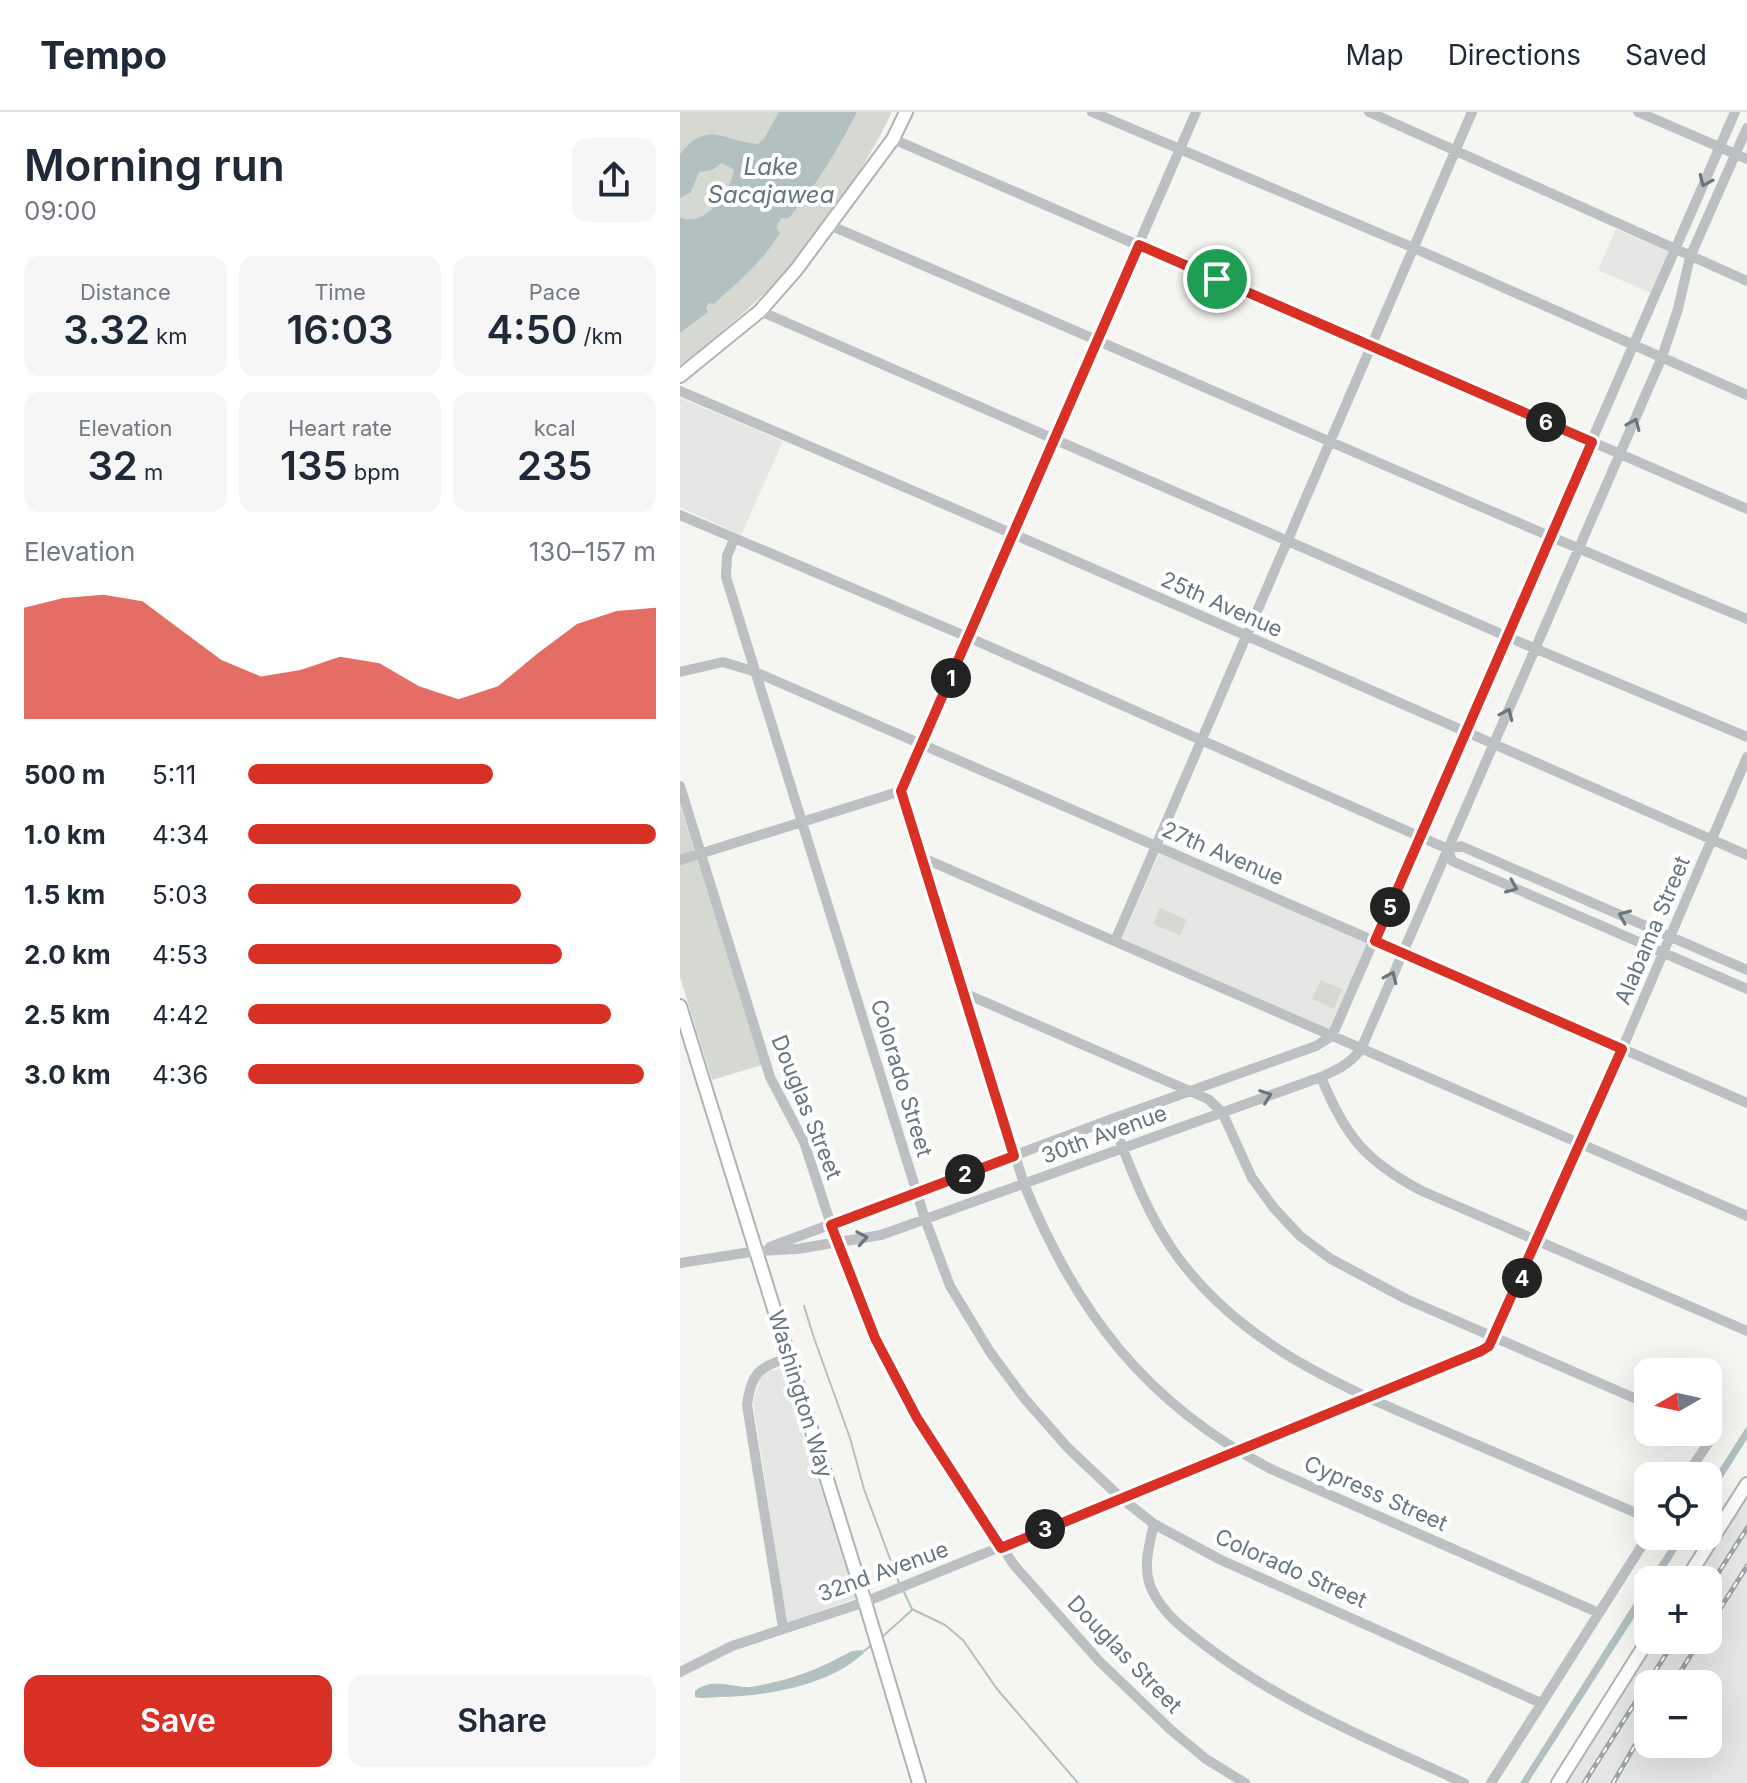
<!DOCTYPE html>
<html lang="en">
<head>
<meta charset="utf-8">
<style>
	:root { --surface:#fff; --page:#f6f6f7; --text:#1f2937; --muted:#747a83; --line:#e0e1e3; --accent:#d93025 }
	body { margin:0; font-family:Inter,sans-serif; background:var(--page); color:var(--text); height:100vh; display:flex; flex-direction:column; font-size:30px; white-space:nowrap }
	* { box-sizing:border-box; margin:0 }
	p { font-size:26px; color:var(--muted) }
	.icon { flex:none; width:44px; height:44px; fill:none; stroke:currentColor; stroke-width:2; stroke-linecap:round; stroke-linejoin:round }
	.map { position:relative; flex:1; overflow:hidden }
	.panel { display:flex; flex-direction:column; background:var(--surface); width:680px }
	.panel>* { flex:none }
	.needle { width:52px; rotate:261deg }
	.buttons { position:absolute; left:954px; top:1246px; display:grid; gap:16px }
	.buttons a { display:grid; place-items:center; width:88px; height:88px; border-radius:16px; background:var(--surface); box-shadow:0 8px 32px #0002; font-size:40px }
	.pin { position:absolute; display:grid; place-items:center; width:68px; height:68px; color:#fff; margin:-34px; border:4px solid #fff; border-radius:50%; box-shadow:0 2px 8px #0007 }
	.km { position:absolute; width:40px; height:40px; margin:-20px; border-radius:50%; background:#222; color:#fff; font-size:22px; line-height:40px; text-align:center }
	.round { display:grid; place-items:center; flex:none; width:84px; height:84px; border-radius:16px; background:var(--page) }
	.overview { display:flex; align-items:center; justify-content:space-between; height:136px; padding:0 24px }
	h1 { font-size:44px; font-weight:600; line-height:60px }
	.stats { display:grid; grid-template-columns:repeat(3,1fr); gap:12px; height:136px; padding:8px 24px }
	.stats div { display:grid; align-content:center; border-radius:16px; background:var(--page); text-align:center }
	.stats b { font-size:40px; font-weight:600 }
	.stats small { font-size:22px; font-weight:400 }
	.stats p { font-size:22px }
	.chart { height:224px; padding:16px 24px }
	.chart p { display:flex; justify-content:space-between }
	.chart svg { width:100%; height:144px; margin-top:8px; fill:var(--accent); opacity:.7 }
	.button { display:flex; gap:16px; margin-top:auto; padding:16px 24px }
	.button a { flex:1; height:92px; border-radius:16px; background:var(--accent); color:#fff; font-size:32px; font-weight:600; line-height:92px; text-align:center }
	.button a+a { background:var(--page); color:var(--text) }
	ul { padding:0 24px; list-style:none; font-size:26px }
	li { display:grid; grid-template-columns:128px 96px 1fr; align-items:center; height:60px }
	li i { height:20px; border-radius:10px; background:var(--accent) }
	header { display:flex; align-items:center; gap:48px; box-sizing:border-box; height:112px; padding:0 40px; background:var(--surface); border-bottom:2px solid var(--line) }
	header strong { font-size:38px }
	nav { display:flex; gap:44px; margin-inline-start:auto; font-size:28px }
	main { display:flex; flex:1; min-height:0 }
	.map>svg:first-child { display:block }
	.built { fill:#e6e6e5; fill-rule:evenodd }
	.green { fill:#d5d9d1 }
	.water { fill:#b3c0c2 }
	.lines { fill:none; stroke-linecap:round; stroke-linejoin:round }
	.stream { stroke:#b3c0c2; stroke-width:2 }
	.major-casing { stroke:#aeb3b6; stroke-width:16 }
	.minor { stroke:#bcc0c3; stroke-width:10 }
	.major { stroke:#fff; stroke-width:12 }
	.rail-casing { stroke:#9ca3a7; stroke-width:5 }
	.rail { stroke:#fff; stroke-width:2; stroke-dasharray:6; stroke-linecap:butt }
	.oneway { stroke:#677780 }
	.route-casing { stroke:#fff; stroke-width:16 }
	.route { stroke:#d93025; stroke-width:10 }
	.labels { text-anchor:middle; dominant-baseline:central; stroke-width:8; stroke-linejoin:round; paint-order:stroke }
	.street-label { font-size:22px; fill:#677780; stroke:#fff }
	.water-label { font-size:24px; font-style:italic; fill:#63787c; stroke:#fff }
</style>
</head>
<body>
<header>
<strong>Tempo</strong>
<nav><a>Map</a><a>Directions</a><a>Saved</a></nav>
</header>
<main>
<section class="panel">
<div class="overview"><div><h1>Morning run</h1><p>09:00</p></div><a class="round"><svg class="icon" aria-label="share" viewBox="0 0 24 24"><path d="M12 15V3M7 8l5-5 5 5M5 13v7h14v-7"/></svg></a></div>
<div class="stats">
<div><p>Distance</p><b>3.32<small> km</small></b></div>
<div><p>Time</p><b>16:03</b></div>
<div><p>Pace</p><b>4:50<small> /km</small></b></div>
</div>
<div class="stats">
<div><p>Elevation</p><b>32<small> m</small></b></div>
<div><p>Heart rate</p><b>135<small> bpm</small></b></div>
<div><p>kcal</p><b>235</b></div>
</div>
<div class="chart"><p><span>Elevation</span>130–157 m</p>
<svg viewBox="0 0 160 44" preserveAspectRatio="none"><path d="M0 44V10L10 7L20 6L30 8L40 17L50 26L60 31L70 29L80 25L90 27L100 34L110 38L120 34L130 24L140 15L150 11L160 10V44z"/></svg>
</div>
<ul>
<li><b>500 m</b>5:11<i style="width:60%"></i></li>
<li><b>1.0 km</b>4:34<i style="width:100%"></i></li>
<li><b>1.5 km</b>5:03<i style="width:67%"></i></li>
<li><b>2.0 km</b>4:53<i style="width:77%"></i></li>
<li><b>2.5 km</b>4:42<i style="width:89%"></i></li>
<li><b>3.0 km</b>4:36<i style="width:97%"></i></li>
</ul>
<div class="button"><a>Save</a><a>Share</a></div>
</section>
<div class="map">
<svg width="1067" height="1671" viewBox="0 0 1067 1671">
	<rect width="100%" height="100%" fill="#f5f5f2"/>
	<path class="built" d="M936,117L989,140L971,181L918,158Z
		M0,286L103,329L61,423L0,395Z
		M480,740L687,832L649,919L442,827Z
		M102,1257L176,1486L107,1511L73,1291L81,1265L90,1259Z
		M1067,1373V1671H879L969,1528H1028V1468H1007ZM968,1572H1028V1632H968Z"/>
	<path class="green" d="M0,0H212C181,65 125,145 71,194C48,215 24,234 0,254Z
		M0,693L82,953L32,968L0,865Z
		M480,796L507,808L500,823L473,812Z
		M641,868L662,877L654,897L632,887Z"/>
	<path class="water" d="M99,0H177C158,37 136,74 109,106H101L96,115L100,121C83,149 58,170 34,192L29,191L26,195L28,200L0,221V105C24,118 51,79 54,58L42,51L32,58L19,60L11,80L0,86V42C27,7 43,29 78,32L84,27Z
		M1067,1314V1327L1028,1389V1375Z
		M997,1424H1006L978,1468H969Z
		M968,1469V1484L848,1671H840Z
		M172,1539L182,1538L184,1541C148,1574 87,1584 40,1585C31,1585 23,1587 15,1585V1579C30,1567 46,1573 64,1575C73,1576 85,1572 95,1570C122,1564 148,1552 172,1539Z"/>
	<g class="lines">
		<path class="stream" d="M124,1194L134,1226L170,1326L184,1377L219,1471
			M224,1480L232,1497L265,1513L283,1528L317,1577L398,1671
			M201,1526L232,1498
			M184,1539L193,1532"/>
		<defs>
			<path id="major" d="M0,264L80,199L116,158L213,27L226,0
				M0,894L185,1490L239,1671
				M1006,1468L1067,1372
				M878,1671L968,1528"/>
		</defs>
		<use href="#major" class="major-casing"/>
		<path class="minor" d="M412,0L734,136L1067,283
			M516,0L221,679L344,1072C396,1200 466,1292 591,1357L919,1501
			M689,0L1067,169
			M958,0L1067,47
			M213,27L1067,397
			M149,113C455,243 759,380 1067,507
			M80,199L842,531L1067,625
			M0,279C357,430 712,588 1067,743
			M0,403L290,526L768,737L781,734L1067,858
			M54,427L47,444L46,465L245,1107L270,1174L310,1240L344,1286L388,1336L441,1386L474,1412L541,1448L861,1591
			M0,560L43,550L73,559L1067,991
			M0,674L90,965L124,1030L157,1131L195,1226L237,1306L334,1453L419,1549L491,1618L526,1647L565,1671
			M768,737L772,749L1067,877
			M243,746L1067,1104
			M0,748L221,679
			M435,829L792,0
			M284,881L528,987L542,1000L572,1066L594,1096L620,1124L651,1147L726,1187L968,1292
			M641,965C665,1024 685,1049 742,1079L1067,1219
			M432,1007C450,1056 468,1106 500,1148C568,1238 668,1277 767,1320C834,1349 901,1377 968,1406
			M90,1135L432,1007L636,934L652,924L1055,0
			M0,1151L77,1139L117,1137L201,1123L641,965C657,958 670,952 681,937L982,245L998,197L1010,145L1067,16
			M1006,1364L1035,1321L1028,1318
			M474,1412C469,1433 462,1457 472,1478C484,1503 505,1518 526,1534C605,1594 696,1630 784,1671
			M103,1516L67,1293C71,1262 79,1254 109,1246
			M0,1560L52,1534L185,1490L801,1239L809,1234L901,1033L1067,645
			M811,1671L968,1424"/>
		<use href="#major" class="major"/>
		<defs>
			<path id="rail" d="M1028,1477L1067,1416
				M1028,1516L1067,1454
				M993,1572L1020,1528
				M904,1671L995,1528
				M933,1671L968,1611"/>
		</defs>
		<use href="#rail" class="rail-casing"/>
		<use href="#rail" class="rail"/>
	</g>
	<defs><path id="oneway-chevron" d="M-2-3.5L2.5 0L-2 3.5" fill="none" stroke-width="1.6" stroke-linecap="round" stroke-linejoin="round" transform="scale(2)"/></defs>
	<g class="oneway">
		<use href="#oneway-chevron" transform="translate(1025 69) rotate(114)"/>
		<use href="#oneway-chevron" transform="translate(954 312) rotate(-67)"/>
		<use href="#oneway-chevron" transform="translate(827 602) rotate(-66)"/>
		<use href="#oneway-chevron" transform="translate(832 775) rotate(23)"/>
		<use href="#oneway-chevron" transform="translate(944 804) rotate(-157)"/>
		<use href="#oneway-chevron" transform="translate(711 865) rotate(-66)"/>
		<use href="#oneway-chevron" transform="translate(586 984) rotate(-20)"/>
		<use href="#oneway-chevron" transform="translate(182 1126) rotate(-10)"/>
	</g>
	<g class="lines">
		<defs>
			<path id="route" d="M459,133L912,330L695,829L942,937L809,1234L801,1239L321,1436L237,1306L195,1226L151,1113L334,1044L221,679Z"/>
		</defs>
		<use href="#route" class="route-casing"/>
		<use href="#route" class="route"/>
	</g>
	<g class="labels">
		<g class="street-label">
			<text transform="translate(542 492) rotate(24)">25th Avenue</text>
			<text transform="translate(543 741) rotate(23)">27th Avenue</text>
			<text transform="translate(972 818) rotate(-67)">Alabama Street</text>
			<text transform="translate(222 966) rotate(73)">Colorado Street</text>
			<text transform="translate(127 995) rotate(68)">Douglas Street</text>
			<text transform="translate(424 1022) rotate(-20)">30th Avenue</text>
			<text transform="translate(121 1282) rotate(73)">Washington Way</text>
			<text transform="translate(696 1381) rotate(24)">Cypress Street</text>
			<text transform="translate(611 1456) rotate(24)">Colorado Street</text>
			<text transform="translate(203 1459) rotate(-20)">32nd Avenue</text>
			<text transform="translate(445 1542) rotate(46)">Douglas Street</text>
		</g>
		<g class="water-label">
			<text x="91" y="54">Lake<tspan x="91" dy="28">Sacajawea</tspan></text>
		</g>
	</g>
</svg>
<div class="buttons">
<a><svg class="needle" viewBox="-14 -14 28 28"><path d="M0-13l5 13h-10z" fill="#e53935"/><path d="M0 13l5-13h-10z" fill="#747a83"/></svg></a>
<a><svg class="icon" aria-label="locate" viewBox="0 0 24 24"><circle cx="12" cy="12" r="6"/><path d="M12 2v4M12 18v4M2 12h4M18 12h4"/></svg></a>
<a>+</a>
<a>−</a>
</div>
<div class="pin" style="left:537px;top:167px;background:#1e9e55"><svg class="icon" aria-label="arrive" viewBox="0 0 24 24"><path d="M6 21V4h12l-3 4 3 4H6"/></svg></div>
<b class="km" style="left:271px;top:566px">1</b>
<b class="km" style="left:285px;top:1062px">2</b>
<b class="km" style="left:365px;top:1417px">3</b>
<b class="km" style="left:842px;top:1166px">4</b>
<b class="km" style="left:710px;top:795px">5</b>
<b class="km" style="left:866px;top:310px">6</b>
</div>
</main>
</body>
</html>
